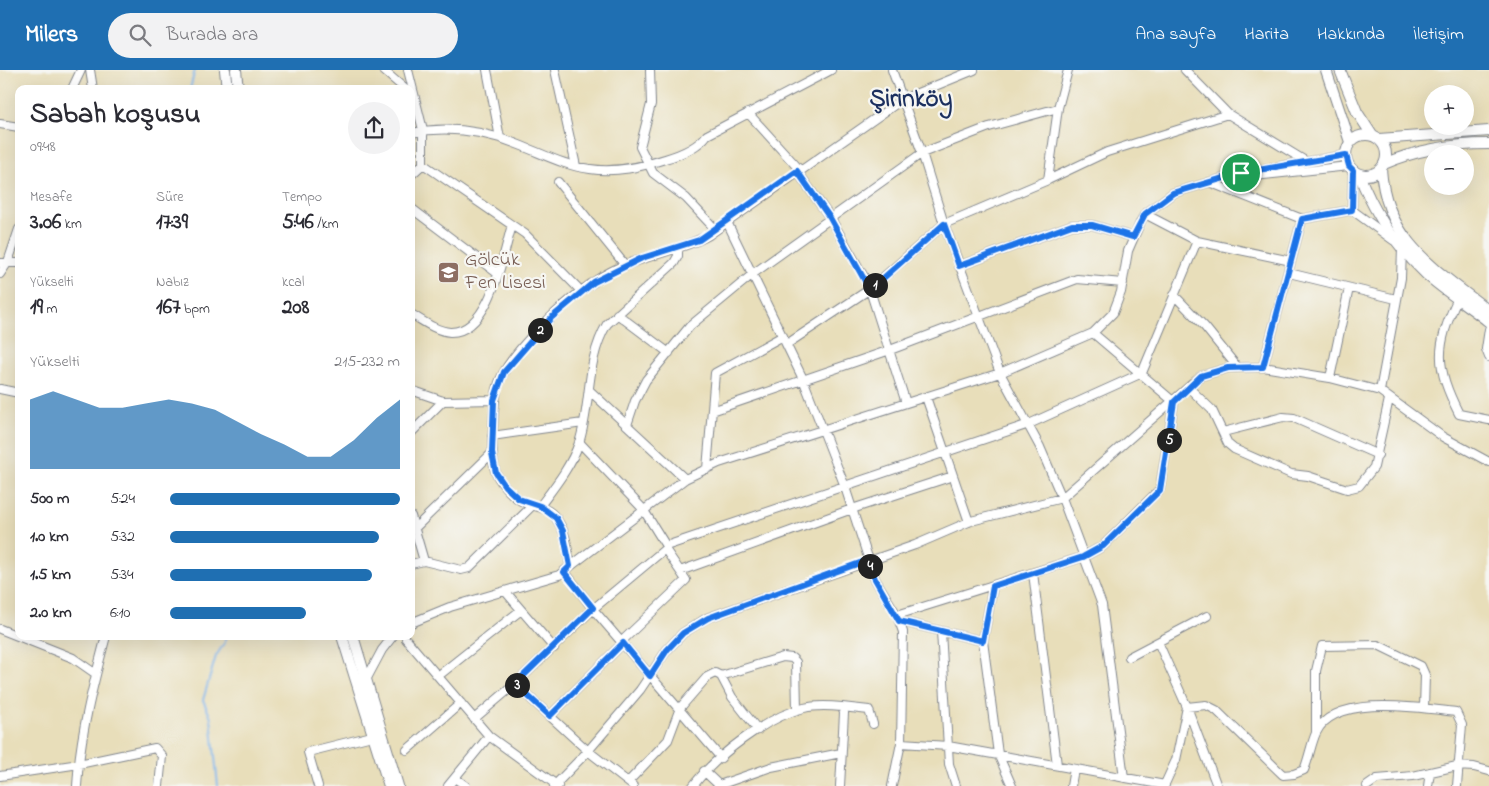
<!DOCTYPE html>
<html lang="tr">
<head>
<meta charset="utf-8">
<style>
	:root { --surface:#fff; --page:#f2f2f3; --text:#2b2b33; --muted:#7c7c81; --accent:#1f6fb2 }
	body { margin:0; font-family:"Indie Flower",sans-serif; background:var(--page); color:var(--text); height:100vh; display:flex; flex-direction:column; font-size:19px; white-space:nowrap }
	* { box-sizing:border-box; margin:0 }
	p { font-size:16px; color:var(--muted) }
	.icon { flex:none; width:28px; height:28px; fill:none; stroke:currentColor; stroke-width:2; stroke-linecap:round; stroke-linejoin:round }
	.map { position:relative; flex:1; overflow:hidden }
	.panel { position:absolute; left:15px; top:15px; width:400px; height:555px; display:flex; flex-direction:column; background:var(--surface); border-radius:10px; box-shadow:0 5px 20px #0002 }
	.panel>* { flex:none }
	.tools { position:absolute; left:1424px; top:15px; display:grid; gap:10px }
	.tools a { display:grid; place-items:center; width:50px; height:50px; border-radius:50%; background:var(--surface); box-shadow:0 5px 20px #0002; font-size:25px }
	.pin { position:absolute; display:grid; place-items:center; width:42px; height:42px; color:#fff; margin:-21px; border:2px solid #fff; border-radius:50%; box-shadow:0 1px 5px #0007 }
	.km { position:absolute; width:25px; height:25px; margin:-12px; border-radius:50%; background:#222; color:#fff; font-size:14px; line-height:25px; text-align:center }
	.round { display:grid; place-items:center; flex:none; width:52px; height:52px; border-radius:26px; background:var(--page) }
	.headline { display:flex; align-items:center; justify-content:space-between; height:85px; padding:0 15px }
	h1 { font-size:28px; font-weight:800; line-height:38px }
	.figures { display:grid; grid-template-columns:repeat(3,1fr); gap:8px; height:85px; padding:5px 15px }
	.figures div { display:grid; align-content:center }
	.figures b { font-size:21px; font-weight:800 }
	.figures small { font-size:14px; font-weight:400 }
	.figures p { font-size:14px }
	.chart { height:140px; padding:10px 15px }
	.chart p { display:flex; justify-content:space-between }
	.chart svg { width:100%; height:90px; margin-top:5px; fill:var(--accent); opacity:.7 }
	ul { padding:0 15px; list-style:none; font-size:16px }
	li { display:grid; grid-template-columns:80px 60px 1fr; align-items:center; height:38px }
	li i { height:12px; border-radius:6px; background:var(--accent) }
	header { display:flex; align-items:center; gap:30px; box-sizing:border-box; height:70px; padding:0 25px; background:var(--accent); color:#fff }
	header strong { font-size:24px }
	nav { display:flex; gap:28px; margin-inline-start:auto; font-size:18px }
	.search { width:350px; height:45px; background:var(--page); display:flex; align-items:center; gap:12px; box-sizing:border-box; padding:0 18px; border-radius:28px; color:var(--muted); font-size:19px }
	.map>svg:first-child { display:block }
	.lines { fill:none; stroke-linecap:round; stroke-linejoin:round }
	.stream { stroke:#7bb4ec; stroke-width:2 }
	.minor-casing { stroke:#82868c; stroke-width:10 }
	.major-casing { stroke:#82868c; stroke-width:12 }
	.minor { stroke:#fff; stroke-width:8 }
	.major { stroke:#fff; stroke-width:10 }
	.route-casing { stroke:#fff; stroke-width:10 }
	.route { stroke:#1a73e8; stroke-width:6 }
	.labels { text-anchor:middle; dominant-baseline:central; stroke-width:4.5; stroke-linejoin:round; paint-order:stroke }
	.education-label { font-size:20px; fill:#785e54; stroke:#f6f6f2; text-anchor:start }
	.district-label { font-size:25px; font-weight:bold; fill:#1b2f5e; stroke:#f6f6f2 }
</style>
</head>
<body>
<header>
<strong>Milers</strong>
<div class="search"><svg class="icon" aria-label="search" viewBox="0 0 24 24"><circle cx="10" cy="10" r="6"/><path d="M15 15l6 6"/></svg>Burada ara</div>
<nav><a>Ana sayfa</a><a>Harita</a><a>Hakkında</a><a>İletişim</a></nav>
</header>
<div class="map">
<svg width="1489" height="716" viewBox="0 0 1489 716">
	<rect width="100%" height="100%" fill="#f6f6f2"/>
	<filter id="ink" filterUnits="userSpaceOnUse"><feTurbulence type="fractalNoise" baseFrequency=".02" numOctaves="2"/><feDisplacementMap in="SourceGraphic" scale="10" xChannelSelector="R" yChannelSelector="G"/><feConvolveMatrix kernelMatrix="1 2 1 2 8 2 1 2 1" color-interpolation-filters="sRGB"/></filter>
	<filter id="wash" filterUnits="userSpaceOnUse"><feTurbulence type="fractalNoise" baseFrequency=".0096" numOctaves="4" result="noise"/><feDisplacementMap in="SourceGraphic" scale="20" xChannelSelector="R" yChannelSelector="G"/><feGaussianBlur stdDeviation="1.12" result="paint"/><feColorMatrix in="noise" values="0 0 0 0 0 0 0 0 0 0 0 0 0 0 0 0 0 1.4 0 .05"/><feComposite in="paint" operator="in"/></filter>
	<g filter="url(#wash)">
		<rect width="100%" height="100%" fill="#e8deba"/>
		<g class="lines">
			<path class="stream" d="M190,19L195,0
				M218,716L211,648L203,630L216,586L225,572V566"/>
		</g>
	</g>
	<g filter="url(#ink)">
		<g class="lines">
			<defs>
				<path id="minor" d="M90,0L93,19
					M383,0L405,19
					M408,0L423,60V94L411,105
					M487,0L500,68
					M555,0L576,96
					M650,0L651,34L640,77L653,103L686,128L716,160
					M892,0L922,83L944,154L1000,303L1040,377L1062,428L1102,535L1124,708
					M1185,0L1228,44L1307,92
					M72,19L81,0
					M748,43L799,99
					M0,54L19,57
					M411,63C450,55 486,61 522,76C545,85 566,96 590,99C616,103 641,97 665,89C679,85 698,77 707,65L831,0
					M423,94L525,164L581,221
					M1353,100L1352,140L1393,170
					M797,101L831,149L868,214L906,333
					M1245,107L1349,96
					M1048,110L1058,38L1068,0
					M558,112L625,195
					M1209,112L1302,149L1352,140
					M411,138L497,203
					M1145,144L1197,171L1291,191
					M727,152L803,309L844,414L875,509L897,545L903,562L901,673L892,716
					M0,193H19
					M959,196L1072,155H1092L1133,167
					M1289,203L1396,229
					M0,204L8,192L19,159
					M1174,225L1205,257L1238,298
					M1458,228C1435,277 1435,296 1459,344L1489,350
					M411,244C423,251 436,261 450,262C490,263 503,185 512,155
					M617,244L669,283
					M1489,259L1486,279L1489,287
					M787,274L870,219L944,154L1048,110L1107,82L1228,44
					M1263,297L1302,149
					M1330,308L1349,218
					M1189,318L1212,340L1228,374L1234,379L1291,404L1308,406L1347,419L1359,416L1374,397L1389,329
					M0,319L19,323
					M411,320L443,331L494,330
					M589,320L685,409
					M1380,321L1401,208L1402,178
					M926,327L969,452
					M712,341L890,280L1077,209L1123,213
					M627,355L635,331L646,310L690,256L754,203L922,83L989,57L1058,38
					M1223,362L1283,347L1294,348L1378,385
					M411,363L443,331
					M492,366L583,353
					M579,372L643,439L666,476
					M707,399L715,303L783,266
					M540,436C555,416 571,396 579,373C592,333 585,291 607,254L674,193L678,186V178
					M411,446L424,491
					M415,458L492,383
					M411,494L424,491L461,500L469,498L533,435
					M570,497C568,482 567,465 559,453C550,436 540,439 525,433C514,428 501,414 496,403C491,389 492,372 493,358C494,341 494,325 500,310C515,275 577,220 610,202C642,185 678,182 709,165L903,29L974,0
					M680,501L852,439L953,406
					M565,502L593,539L721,688
					M1033,503L1057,695
					M993,516L983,571L998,684L1012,716
					M505,521L554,578
					M897,545L1083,487L1103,476L1160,419L1174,332L1093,263
					M899,551L983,571
					M411,553L450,537L559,505L685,409L719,393L1000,303L1093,263L1113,243L1121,222L1128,181L1141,151L1145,144L1173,123L1241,103L1346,85
					M0,559L73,588L96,604
					M941,561L949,694L956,716
					M406,569L489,666L558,716
					M622,571L686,510L665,479
					M1158,572L1187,637L1217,716
					M1129,587L1207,546
					M438,606L521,540
					M721,606L732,627L758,660
					M366,610L382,580L393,566
					M515,614L588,681L633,716
					M842,637L869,640L873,654
					M550,646L623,573
					M474,649L515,614L593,539L665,479L666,476L1029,354L1142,303L1197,171
					M1316,662V601L1322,576L1378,575L1421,596L1425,605L1424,638
					M901,673L948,676L1165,715
					M407,680L461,633
					M704,701L720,716
					M0,706L79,694L155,678L162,686L159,716
					M455,708L466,716
					M628,712L668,670L680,638L707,607L715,603L721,606L783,587L792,588L796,592L797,640
					M719,715L771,697L841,683
					M77,716C80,665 93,615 106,566
					M318,716L308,682L372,666
					M448,716L489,666
					M554,716L588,681L640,620L667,580L683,563L707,548L915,475L971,451L1062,428L1201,306L1228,298L1263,297L1330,308L1380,321L1443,367L1489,392
					M693,716C716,686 766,647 804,638C816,635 831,636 842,637L844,643L840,716
					M1071,716L1074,699
					M1164,716L1176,690L1187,637L1206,635L1216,640L1283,705L1294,704L1304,700C1309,688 1311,674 1316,663C1334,623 1421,638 1456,642L1462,655L1457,716
					M1367,716L1377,709L1413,706L1457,696L1474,697L1489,701
					M1428,716L1430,702"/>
				<path id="major" d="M225,0L227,19
					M236,0L238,19
					M1326,0L1350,72
					M1340,0L1357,42L1372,65
					M1346 85a20 20 0 1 1 40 0a20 20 0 1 1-40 0Z
					M1379,69L1489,61
					M1384,94C1418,79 1453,74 1489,74
					M1381,99C1386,172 1436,199 1489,241
					M1359,104C1374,144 1396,176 1427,205C1446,222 1469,236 1489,252
					M342,566L389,716
					M353,566L398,716"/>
			</defs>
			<use href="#minor" class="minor-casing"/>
			<use href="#major" class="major-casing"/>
			<use href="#minor" class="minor"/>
			<use href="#major" class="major"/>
		</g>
	</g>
	<g class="lines" filter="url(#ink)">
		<defs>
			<path id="route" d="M1346,85L1349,96L1353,100L1352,140L1302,149L1263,297L1228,298L1201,306L1174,332L1160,420L1103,476L1083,487L993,516L983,571L899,551L875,509L868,490L708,548L683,563L667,580L650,606L623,573L550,646L515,614L593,538L564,502L570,496L563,461L556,448L540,436L519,429L505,416L496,403L492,383L494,330L504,302L551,248L594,212L642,188L699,170L797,101L830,148L870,220L944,154L959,196L1072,155H1092L1133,167L1145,144L1173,123L1241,103Z"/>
		</defs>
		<use href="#route" class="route-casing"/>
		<use href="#route" class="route"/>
	</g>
	<defs>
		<symbol id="school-square" viewBox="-11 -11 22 22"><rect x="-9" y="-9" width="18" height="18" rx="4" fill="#8d6e63" stroke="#f6f6f2"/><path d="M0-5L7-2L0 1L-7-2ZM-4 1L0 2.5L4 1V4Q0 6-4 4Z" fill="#fff"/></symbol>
	</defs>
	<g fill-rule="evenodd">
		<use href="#school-square" x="436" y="190" width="25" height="25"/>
	</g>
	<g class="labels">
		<g class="education-label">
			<text x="465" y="190">Gölcük<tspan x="465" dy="23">Fen Lisesi</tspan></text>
		</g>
		<g class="district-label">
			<text x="911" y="30">Şirinköy</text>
		</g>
	</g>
</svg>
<div class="tools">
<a>+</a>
<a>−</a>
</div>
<div class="pin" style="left:1241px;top:103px;background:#1e9e55"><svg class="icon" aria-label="arrive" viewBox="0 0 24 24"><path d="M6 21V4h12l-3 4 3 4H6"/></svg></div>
<b class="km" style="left:875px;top:215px">1</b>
<b class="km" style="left:540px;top:260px">2</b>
<b class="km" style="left:517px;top:615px">3</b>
<b class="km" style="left:870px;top:496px">4</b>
<b class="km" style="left:1169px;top:370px">5</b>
<section class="panel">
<div class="headline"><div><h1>Sabah koşusu</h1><p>09:48</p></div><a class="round"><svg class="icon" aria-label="share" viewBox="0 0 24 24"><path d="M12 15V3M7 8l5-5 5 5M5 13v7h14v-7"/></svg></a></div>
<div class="figures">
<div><p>Mesafe</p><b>3.06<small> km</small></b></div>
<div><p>Süre</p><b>17:39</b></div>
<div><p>Tempo</p><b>5:46<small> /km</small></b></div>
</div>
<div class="figures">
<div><p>Yükselti</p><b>19<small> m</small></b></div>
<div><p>Nabız</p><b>167<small> bpm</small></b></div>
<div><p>kcal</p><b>208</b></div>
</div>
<div class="chart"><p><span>Yükselti</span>215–232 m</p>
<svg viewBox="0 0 160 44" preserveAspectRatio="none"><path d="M0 44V10L10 6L20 10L30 14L40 14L50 12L60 10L70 12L80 15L90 21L100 27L110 32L120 38L130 38L140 30L150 19L160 10V44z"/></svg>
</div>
<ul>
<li><b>500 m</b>5:24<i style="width:100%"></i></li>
<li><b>1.0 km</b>5:32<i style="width:91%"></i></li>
<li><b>1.5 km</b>5:34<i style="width:88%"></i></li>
<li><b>2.0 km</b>6:10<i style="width:59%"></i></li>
</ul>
</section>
</div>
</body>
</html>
